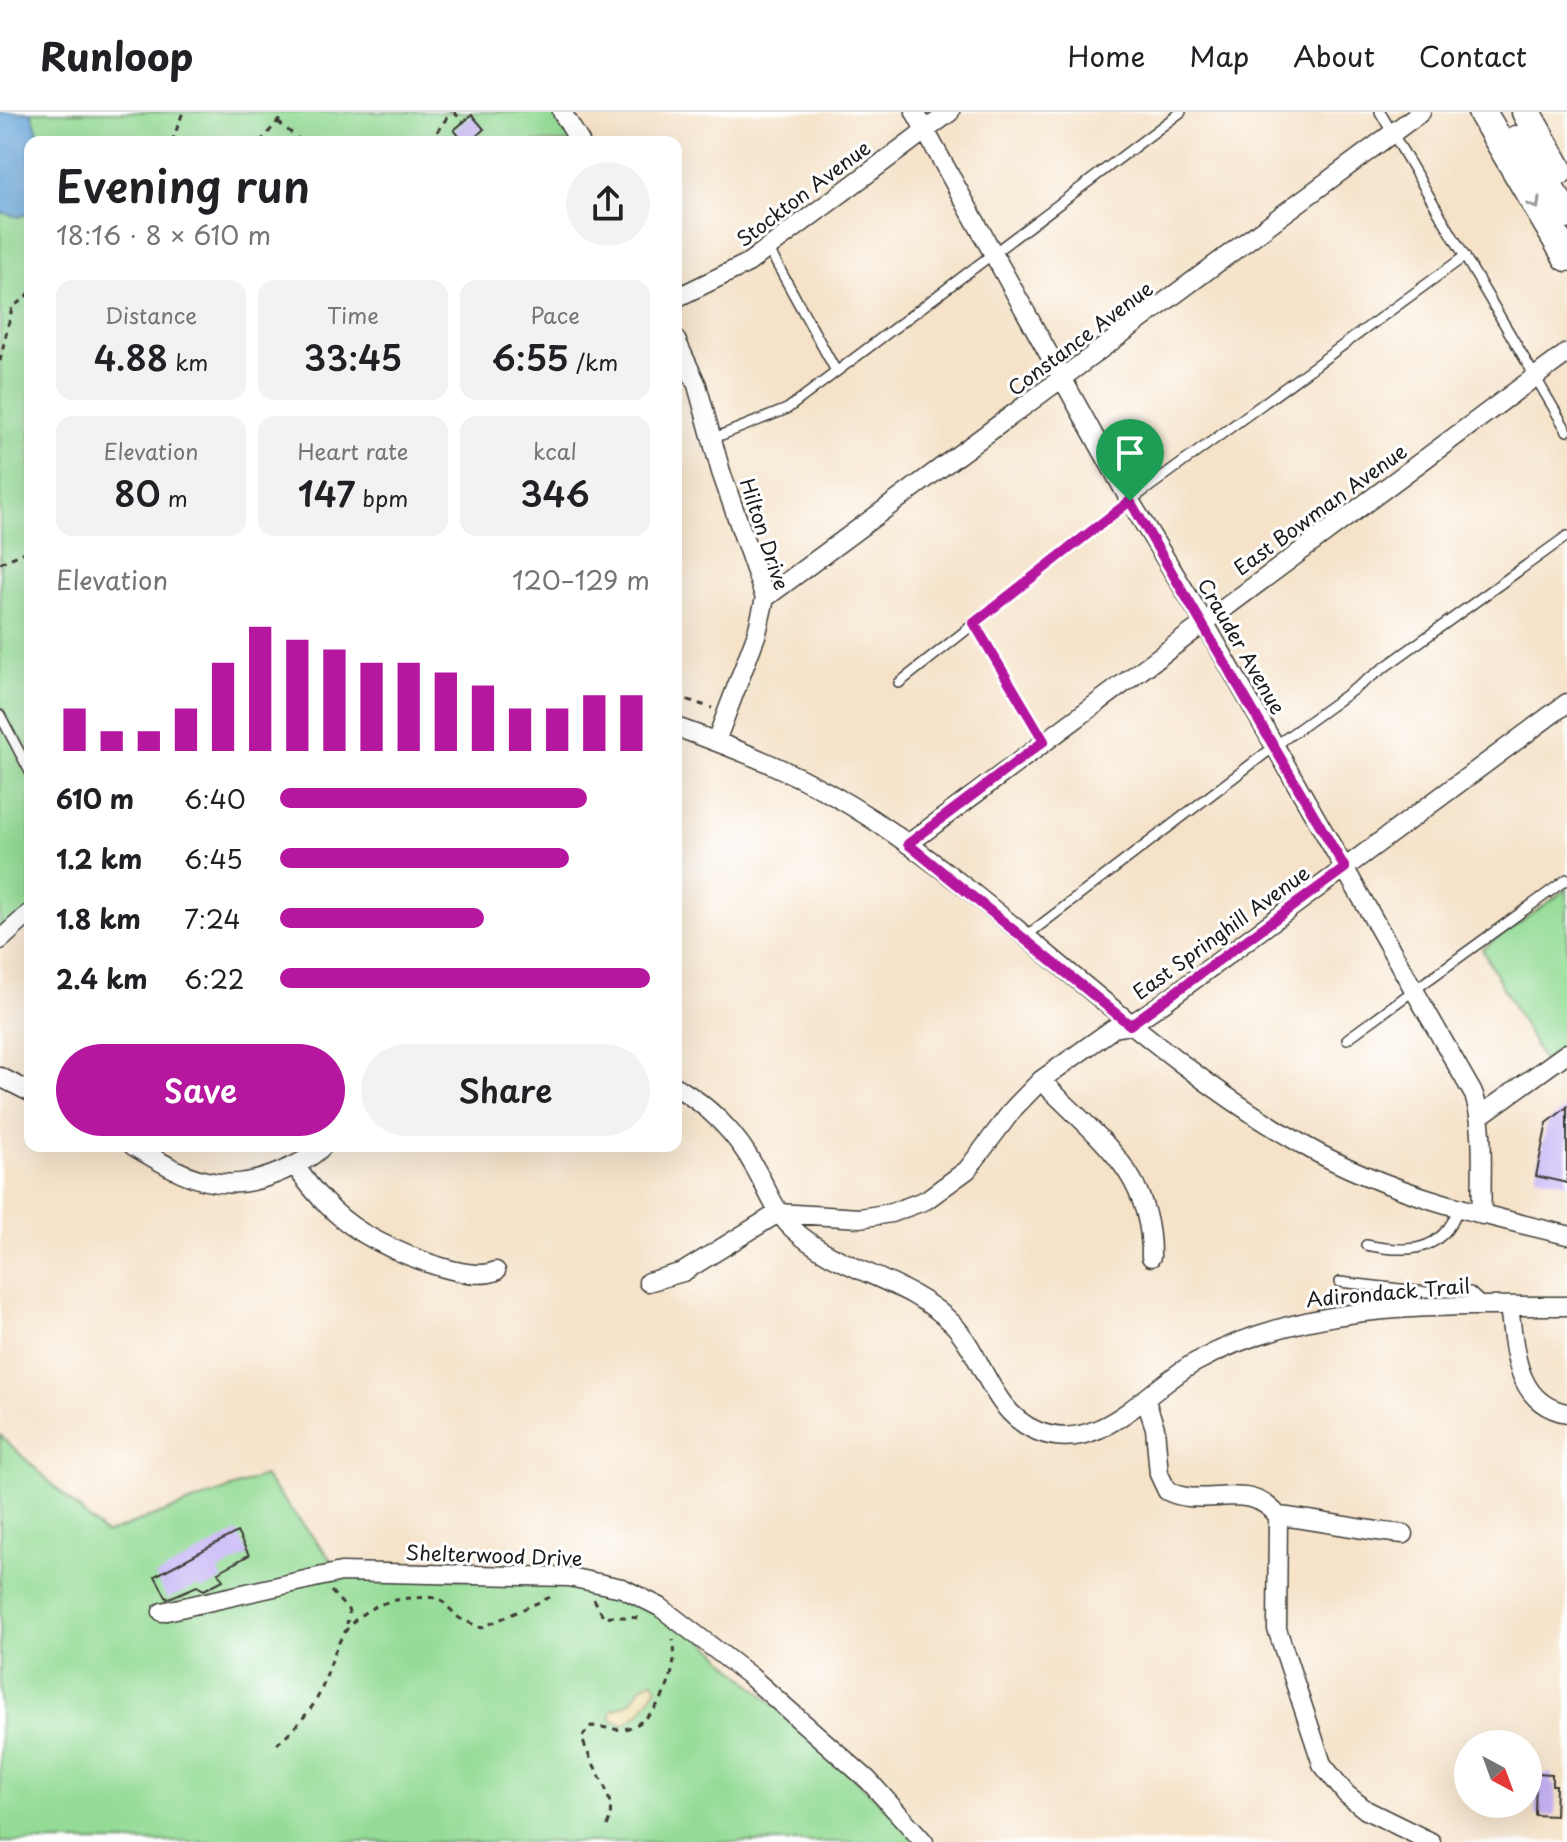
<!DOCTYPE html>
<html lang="en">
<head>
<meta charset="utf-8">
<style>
	:root { --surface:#fff; --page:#f2f2f2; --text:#202124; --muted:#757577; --line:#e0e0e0; --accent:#b5179e }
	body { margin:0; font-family:"Playpen Sans",sans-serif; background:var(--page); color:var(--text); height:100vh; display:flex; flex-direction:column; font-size:30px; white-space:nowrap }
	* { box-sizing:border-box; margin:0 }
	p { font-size:26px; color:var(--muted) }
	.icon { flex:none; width:44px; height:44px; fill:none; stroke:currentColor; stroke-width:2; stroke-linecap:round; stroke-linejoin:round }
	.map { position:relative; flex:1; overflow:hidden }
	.sheet { position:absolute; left:24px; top:24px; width:658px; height:1016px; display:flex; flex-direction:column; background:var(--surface); border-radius:16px; box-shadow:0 8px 32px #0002 }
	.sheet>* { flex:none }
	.needle { width:52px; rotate:139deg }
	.fabs { position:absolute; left:1454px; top:1618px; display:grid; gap:16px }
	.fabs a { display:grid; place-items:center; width:88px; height:88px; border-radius:50%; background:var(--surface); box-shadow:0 8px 32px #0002; font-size:40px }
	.pin { position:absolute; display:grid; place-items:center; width:68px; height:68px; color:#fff; margin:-82px -34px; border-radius:50% 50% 50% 0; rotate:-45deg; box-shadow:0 0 8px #0007 }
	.pin .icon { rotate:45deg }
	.round { display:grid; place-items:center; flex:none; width:84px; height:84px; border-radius:42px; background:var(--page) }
	.head { display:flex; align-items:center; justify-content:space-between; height:136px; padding:0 32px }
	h1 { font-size:44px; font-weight:600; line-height:60px }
	.metrics { display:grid; grid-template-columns:repeat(3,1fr); gap:12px; height:136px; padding:8px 32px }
	.metrics div { display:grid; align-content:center; border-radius:16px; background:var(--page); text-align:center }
	.metrics b { font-size:34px; font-weight:600 }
	.metrics small { font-size:22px; font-weight:400 }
	.metrics p { font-size:22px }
	.chart { height:224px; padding:16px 32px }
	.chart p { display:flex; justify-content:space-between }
	.chart svg { width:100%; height:144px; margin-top:8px; stroke:var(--accent); stroke-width:6 }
	.primary-button { display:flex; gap:16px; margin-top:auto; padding:16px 32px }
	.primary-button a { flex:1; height:92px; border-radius:48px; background:var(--accent); color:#fff; font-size:32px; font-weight:600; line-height:92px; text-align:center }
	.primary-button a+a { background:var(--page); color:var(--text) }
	ul { padding:0 32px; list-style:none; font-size:26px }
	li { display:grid; grid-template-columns:128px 96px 1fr; align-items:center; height:60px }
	li i { height:20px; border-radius:10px; background:var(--accent) }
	header { display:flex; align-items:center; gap:48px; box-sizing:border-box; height:112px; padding:0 40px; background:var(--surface); border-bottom:2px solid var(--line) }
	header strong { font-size:38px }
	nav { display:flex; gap:44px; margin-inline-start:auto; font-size:28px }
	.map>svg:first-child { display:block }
	.green { fill:#94db95; stroke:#587c58; stroke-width:2 }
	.sand { fill:#eeda9e; stroke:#857b5d; stroke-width:2 }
	.water { fill:#65a4d8; stroke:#40607a; stroke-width:2 }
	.building { fill:#c6b3f5 }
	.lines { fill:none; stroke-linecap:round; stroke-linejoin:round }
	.service-casing { stroke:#3d3a36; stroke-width:12 }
	.minor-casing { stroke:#3d3a36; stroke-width:21 }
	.primary-casing { stroke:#3d3a36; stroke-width:31 }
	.path { stroke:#3d3a36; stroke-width:3; stroke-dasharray:6 6; stroke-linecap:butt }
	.service { stroke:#fff; stroke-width:9 }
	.minor { stroke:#fff; stroke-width:18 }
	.primary { stroke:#fff; stroke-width:28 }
	.oneway { stroke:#999 }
	.route-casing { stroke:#fff; stroke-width:16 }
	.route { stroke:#b5179e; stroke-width:10 }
	.labels { text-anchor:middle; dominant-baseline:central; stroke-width:6; stroke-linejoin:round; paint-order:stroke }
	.street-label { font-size:20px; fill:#1c1c1c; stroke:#fff }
</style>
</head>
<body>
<header>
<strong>Runloop</strong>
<nav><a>Home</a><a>Map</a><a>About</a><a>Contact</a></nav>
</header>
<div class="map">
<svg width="1567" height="1730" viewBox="0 0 1567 1730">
	<rect width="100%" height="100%" fill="#fff"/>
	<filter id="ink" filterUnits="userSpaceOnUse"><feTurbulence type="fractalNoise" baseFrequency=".0125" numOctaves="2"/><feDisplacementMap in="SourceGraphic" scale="16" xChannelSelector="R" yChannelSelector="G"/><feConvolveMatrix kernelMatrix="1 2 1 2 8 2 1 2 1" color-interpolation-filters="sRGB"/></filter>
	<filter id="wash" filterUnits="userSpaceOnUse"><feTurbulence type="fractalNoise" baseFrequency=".006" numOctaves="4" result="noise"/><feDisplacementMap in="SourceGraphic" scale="32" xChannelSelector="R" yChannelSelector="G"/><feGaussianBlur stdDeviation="1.8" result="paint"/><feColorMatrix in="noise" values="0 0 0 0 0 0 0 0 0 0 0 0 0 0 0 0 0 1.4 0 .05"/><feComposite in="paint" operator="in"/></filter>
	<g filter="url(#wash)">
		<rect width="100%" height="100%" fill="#f5e2c8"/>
		<path class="green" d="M0,0H562L580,30H30V801L0,828Z
			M1567,777V931L1543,949L1482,837Z
			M0,1323L105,1422L264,1364L341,1460L622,1476L688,1514L924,1730H0Z"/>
		<path class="sand" d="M653,1568L657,1575L639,1602L623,1612L611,1607V1599L632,1589L640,1576Z"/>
		<path class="water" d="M0,0H31L42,30H30V101L18,105L0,100Z"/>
		<g id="blocks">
			<path class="building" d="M472,3L484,17L470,30H464L454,18Z
				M1567,995V1071L1536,1064L1547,1011Z
				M237,1420L249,1443L218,1460L223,1468L204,1478L197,1474L167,1487L155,1464Z
				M1536,1661L1552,1662V1673H1556L1555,1704L1535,1703Z"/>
		</g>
	</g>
	<g filter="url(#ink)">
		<use href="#blocks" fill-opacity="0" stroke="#3d3a36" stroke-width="2"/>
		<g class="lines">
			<defs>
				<path id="service" d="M1380,0L1567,319
					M768,136L836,259
					M714,326L787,297L1181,0
					M974,511L1044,629
					M899,571L1130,389L1465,144
					M0,603L30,660
					M1026,824L1275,634L1567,424
					M1347,927L1567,767
					M1366,1133C1406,1141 1442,1142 1458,1097
					M1340,1170L1426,1180H1470L1485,1194"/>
				<path id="minor" d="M562,0L580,30
					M915,0L1130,389L1204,510L1474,983C1486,1019 1480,1064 1482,1103
					M676,186L748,151L950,0
					M676,228L697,273L721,360L765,486L757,521L716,629
					M765,486L1421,0
					M676,615C744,639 812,667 872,707C1023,807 1146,944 1305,1034C1386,1080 1477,1102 1567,1123
					M908,732L1567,241
					M0,828L30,801
					M0,965L30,980
					M1041,968C1097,1026 1152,1059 1151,1145
					M676,975C708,993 738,1023 755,1056C768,1078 774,1099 793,1117C839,1160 909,1167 953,1212C984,1245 991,1300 1037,1319C1099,1345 1148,1276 1196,1250C1309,1188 1441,1194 1567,1194
					M1481,1003L1567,941
					M133,1034C186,1065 219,1086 280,1060C295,1053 311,1047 323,1034
					M295,1053C311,1078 335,1104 361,1120C389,1137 466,1172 496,1159
					M648,1170L683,1160L778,1101L860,1106L891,1101L926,1088L967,1058L1014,996L1041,968L1114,916L1130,913L1164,890L1567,591
					M1509,1194C1515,1237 1515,1292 1567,1301
					M1146,1289L1155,1316L1159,1362L1167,1379C1204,1398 1248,1366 1278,1404L1277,1517L1322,1652L1346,1682L1366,1698L1431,1730
					M1278,1404C1321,1408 1361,1419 1404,1422
					M162,1500L341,1460L569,1465L622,1476L660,1495L750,1564L868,1668L924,1730"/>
				<path id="primary" d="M1482,0L1567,145
					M1526,0L1559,59
					M1516,28L1567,103"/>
			</defs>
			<use href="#service" class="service-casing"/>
			<use href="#minor" class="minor-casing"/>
			<use href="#primary" class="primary-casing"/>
			<path class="path" d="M454,0L464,11
				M278,10L302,30
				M172,30L183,0
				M260,30L286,0
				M430,30L451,0
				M0,249L12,196L30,181
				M0,451L30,438
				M676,584L712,596
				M331,1479L349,1499L347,1512
				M594,1487L603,1504L643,1506
				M277,1632C291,1619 305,1606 315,1590C325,1573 329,1554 336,1537C354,1492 395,1483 439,1486L459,1506L481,1516L555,1483
				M607,1714C621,1685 589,1654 582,1625L591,1614C603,1614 616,1620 628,1616C660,1607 680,1557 673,1527"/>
			<use href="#service" class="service"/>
			<use href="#minor" class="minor"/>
			<use href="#primary" class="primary"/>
		</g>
		<defs><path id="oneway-chevron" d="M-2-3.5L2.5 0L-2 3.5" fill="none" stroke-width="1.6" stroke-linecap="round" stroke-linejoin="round" transform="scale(2)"/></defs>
		<use class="oneway" href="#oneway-chevron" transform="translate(1535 92) rotate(60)"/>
	</g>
	<g class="lines" filter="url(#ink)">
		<defs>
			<path id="route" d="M1130,389L1345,756L1130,913L908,732L1044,629L974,511Z"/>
		</defs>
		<use href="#route" class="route-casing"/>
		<use href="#route" class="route"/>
	</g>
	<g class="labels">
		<g class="street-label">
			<text transform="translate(803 81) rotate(-37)">Stockton Avenue</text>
			<text transform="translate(1080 226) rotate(-37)">Constance Avenue</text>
			<text transform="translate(1320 397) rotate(-36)">East Bowman Avenue</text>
			<text transform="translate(765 422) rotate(72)">Hilton Drive</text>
			<text transform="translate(1242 534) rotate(60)">Crauder Avenue</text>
			<text transform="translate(1221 820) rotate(-36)">East Springhill Avenue</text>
			<text transform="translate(1388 1180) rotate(-5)">Adirondack Trail</text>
			<text transform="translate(494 1443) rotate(2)">Shelterwood Drive</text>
		</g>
	</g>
</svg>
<div class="fabs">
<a><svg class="needle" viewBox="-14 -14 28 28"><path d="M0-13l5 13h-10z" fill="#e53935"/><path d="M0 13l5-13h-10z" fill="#757577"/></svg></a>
</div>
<div class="pin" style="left:1130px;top:389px;background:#1e9e55"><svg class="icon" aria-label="arrive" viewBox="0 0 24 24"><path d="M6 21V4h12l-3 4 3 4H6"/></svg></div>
<section class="sheet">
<div class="head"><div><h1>Evening run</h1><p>18:16 · 8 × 610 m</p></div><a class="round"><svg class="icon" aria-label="share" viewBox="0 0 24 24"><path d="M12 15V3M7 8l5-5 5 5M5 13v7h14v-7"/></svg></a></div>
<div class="metrics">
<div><p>Distance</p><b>4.88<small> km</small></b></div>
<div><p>Time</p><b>33:45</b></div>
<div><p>Pace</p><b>6:55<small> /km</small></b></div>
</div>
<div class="metrics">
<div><p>Elevation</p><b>80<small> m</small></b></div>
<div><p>Heart rate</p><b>147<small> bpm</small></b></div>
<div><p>kcal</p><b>346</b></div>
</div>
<div class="chart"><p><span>Elevation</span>120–129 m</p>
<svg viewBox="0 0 160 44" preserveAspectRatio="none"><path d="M5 44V31M15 44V38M25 44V38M35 44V31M45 44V17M55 44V6M65 44V10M75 44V13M85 44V17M95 44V17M105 44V20M115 44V24M125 44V31M135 44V31M145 44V27M155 44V27"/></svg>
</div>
<ul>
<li><b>610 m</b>6:40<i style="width:83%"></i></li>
<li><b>1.2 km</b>6:45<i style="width:78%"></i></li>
<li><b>1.8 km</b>7:24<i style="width:55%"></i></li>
<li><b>2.4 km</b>6:22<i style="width:100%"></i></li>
</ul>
<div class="primary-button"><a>Save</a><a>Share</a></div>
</section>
</div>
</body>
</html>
